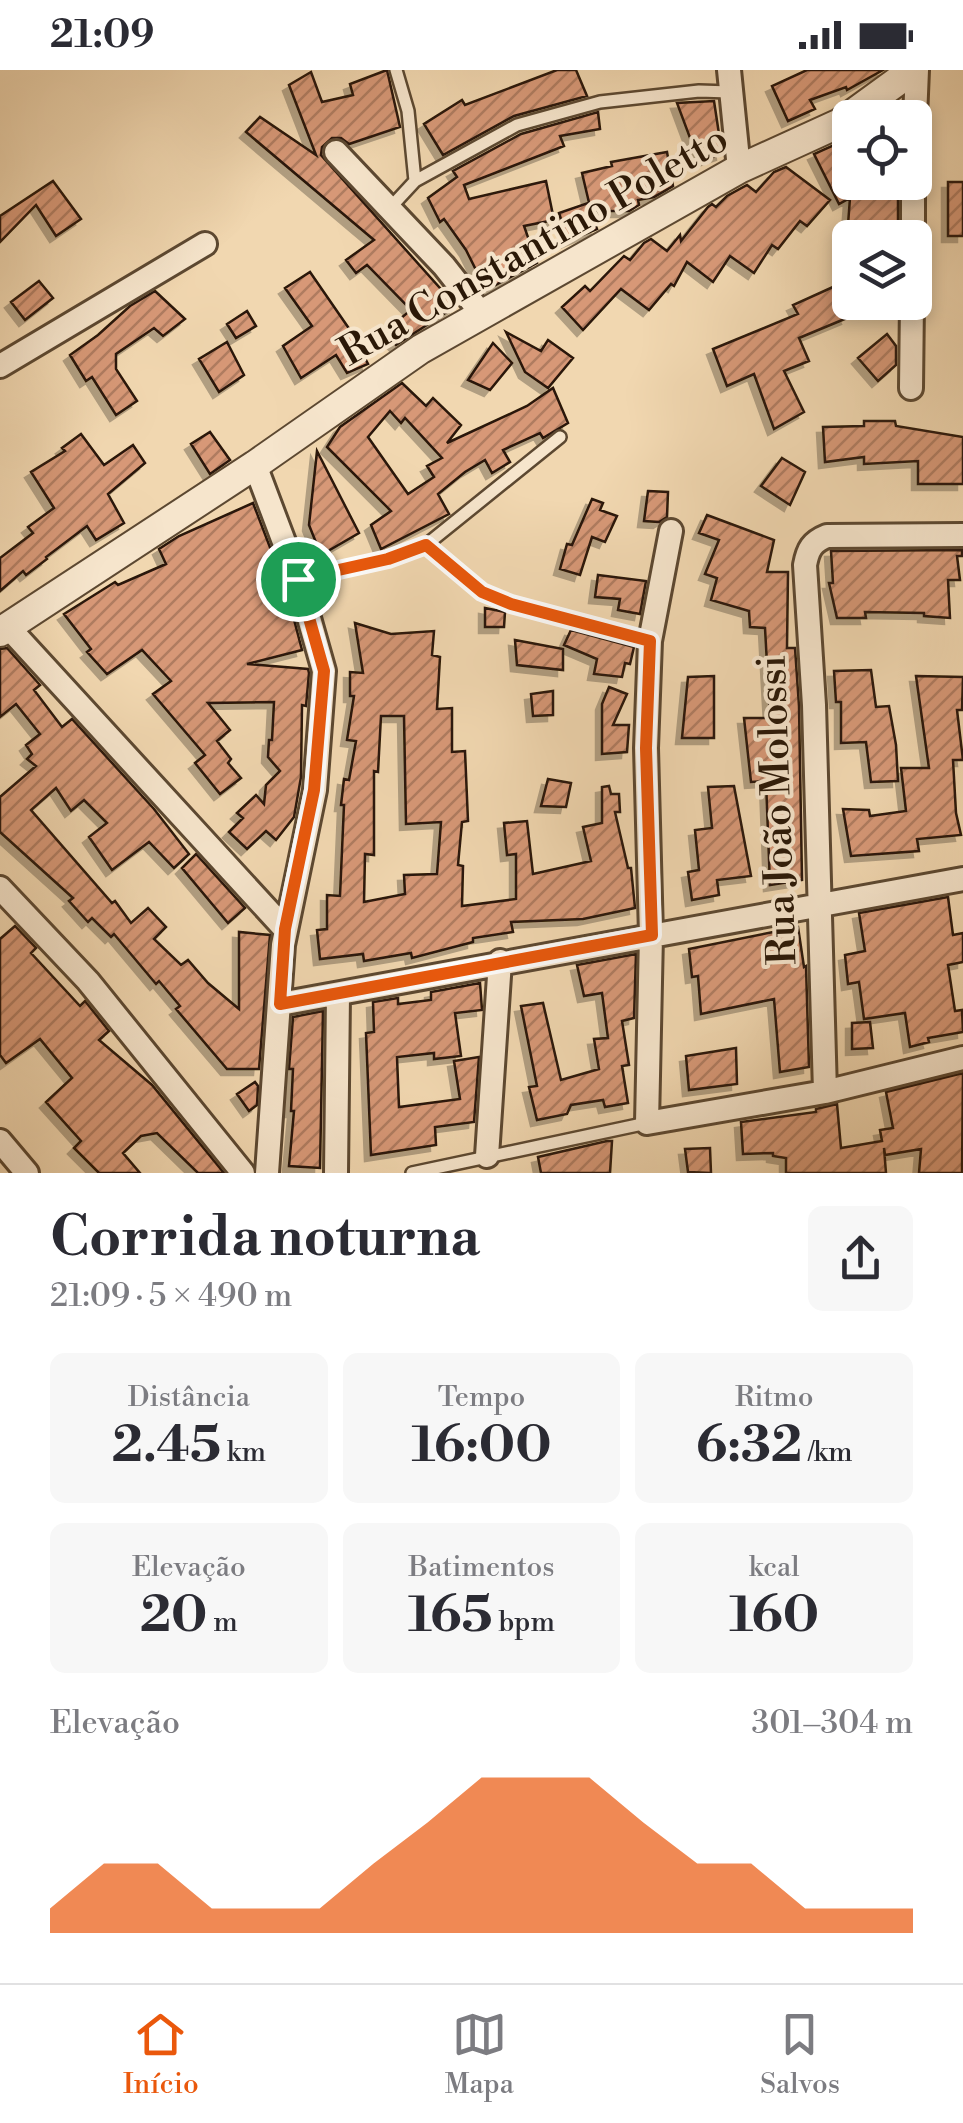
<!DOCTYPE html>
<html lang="pt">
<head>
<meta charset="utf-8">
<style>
	:root { --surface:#fff; --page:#f7f7f7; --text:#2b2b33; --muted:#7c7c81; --line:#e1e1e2; --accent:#ea580c }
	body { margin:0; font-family:"Libre Bodoni",serif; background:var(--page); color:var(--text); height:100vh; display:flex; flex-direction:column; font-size:38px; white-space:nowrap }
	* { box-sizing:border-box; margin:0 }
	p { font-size:32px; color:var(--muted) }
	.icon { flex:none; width:55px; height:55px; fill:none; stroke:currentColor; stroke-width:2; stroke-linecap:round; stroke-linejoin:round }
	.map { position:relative; height:1103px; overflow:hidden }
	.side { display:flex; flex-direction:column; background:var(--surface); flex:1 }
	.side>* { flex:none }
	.tools { position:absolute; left:832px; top:30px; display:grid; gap:20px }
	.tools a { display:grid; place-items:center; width:100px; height:100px; border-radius:15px; background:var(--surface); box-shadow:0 5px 15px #0003; font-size:50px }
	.pin { position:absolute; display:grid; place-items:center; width:85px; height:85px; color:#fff; margin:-42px; border:5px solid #fff; border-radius:50%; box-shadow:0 2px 10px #0007 }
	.round { display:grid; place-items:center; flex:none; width:105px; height:105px; border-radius:15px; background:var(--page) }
	.summary { display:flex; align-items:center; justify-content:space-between; height:170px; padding:0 50px }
	h1 { font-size:55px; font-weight:700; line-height:75px }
	.stats { display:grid; grid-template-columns:repeat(3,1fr); gap:15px; height:170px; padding:10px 50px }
	.stats div { display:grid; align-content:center; border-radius:15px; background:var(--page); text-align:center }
	.stats b { font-size:50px; font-weight:700 }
	.stats small { font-size:28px; font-weight:400 }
	.stats p { font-size:28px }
	.chart { height:280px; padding:20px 50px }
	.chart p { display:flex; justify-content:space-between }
	.chart svg { width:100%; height:180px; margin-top:10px; fill:var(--accent); opacity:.7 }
	.status { display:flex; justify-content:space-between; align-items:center; height:70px; padding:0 50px; background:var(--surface); direction:ltr }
	.status svg { height:28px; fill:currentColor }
	.dock { display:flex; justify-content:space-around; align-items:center; height:140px; border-top:2px solid var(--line); background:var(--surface); font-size:28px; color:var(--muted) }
	.dock a { display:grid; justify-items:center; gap:5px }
	.dock .on { color:var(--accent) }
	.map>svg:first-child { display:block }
	.building { fill:url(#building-hatch); stroke:#2a1807; stroke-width:2.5; fill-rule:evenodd; filter:url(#shadow) }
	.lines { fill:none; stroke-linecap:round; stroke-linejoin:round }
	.service-casing { stroke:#5c4831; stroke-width:16 }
	.minor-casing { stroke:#5c4831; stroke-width:28 }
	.tertiary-casing { stroke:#5c4831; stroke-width:32 }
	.service { stroke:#f6e5cc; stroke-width:11 }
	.minor { stroke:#f6e5cc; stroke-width:22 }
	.tertiary { stroke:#f6e5cc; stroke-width:28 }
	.route-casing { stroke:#fff; stroke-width:20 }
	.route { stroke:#ea580c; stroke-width:12 }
	.labels { text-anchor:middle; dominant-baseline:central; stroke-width:8; stroke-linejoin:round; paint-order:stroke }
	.street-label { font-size:40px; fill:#2a1807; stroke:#f6e5cc }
</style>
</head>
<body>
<div class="status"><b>21:09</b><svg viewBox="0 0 49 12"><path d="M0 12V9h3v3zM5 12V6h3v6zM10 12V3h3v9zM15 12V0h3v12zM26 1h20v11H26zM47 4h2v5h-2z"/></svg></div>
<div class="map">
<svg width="963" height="1103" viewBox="0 0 963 1103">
	<defs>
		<pattern id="building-hatch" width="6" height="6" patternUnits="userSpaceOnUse" patternTransform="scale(2.5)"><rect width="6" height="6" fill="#d79877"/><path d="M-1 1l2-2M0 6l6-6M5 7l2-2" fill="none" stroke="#af7b60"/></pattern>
		<filter id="shadow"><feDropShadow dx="-6" dy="6" stdDeviation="0" flood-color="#0004"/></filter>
	</defs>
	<rect width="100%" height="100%" fill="#f1d7b0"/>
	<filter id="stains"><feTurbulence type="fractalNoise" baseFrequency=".002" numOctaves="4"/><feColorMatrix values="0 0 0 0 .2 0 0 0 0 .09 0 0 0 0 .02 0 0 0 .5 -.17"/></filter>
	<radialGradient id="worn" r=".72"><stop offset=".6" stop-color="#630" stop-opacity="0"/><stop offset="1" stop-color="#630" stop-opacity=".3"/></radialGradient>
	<path class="building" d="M387,0L400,57L349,74L341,68H332L322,77L321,85L456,236L396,275L384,262L411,240L367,195L356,203L346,190L374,170L246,62L260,47L316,85L289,15L311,2L322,32L353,25L350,14Z
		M557,0H576L587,26L514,46L443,85L424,54L462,30L465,35Z
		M807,0H883L847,20L846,17L810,30L815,39L788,51L772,16Z
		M714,31L722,84L699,92L677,33Z
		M598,42L600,59L560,66L564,76L464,115L469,129L546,111L554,150L524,156L537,193L486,220L466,180L444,149L440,152L428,128L457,107L453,101L521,64Z
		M845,70L850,79V112H898V168H847L850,128L839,134L814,84Z
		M667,82L673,116L654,127L638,130L639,135L629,141H591L582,103L612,96L611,92Z
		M786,97L830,130L807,156L800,151L778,179L772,175L754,203L730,186L713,212L687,192L674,216L671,214L649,240L621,219L583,260L562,237L585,216L590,221L624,186L630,190L644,173L651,169L667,181L680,165L681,171L708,137L712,134L716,137L727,126L747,115L756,122L774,102Z
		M53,111L81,149L56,166L36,135L0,172V146Z
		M948,112H963V166H948Z
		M588,133L597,159L568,171L559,143Z
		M310,202L350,260L368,294L347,303L336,285L301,308L283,276L312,256L285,218Z
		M39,211L53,228L25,250L11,232Z
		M833,217L847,248L799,268L809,291L784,301L804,342L774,359L754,304L727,316L713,279L798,244L793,235Z
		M155,221L185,249L163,266L154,258L116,284V299L137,331L116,345L92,307L86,311L70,285L98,265L130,236Z
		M247,241L256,256L236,268L227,254Z
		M506,262L541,281L548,270L573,288L548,318L525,302Z
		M887,264L896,276V295L878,311L858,288Z
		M227,272L244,305L219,322L199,289Z
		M493,273L512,293L490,320L468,310Z
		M402,313L426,336L433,328L461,355L447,373L527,336L553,318L568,353L543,368L540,363L503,380L510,392L492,403L485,390L465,402L438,424L449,444L381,479L371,455L391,441L327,377L340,357ZM390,341L401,353L405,348L442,388L427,396L434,407L408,424L368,367Z
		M864,351H895L896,356L963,367V414H918V391L864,394V387L825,392L823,357L864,356Z
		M210,362L230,390L210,404L191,374Z
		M81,364L104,395L133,375L145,393L108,424L124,453L96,470L87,456L46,487L47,489L26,505L23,501L0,521V488L33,463L28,457L54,438L31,402L65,381L62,378Z
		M317,381L359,463L321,485L309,455Z
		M782,388L805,402L790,435L761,416Z
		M648,421L668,422L667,447L659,452L644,451Z
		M592,429L603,433L600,440L617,446L605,472L592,467L580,505L560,499L567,474L572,475Z
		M253,433L284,514L279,517L292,542L302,580L247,594L308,599L309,603L306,636L302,635L301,707L294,747L276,770L266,761L247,779L229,762L243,748L237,743L256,725L264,734L266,715L280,701L268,687L269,670H272L274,632L208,633L230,660L217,671L231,689L228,693L241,708L220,724L195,693L205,685L153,624L171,611L142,580L107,604L87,582L91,579L64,544L115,512L118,515L166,494L159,479L179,466Z
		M707,445L774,470L767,502H788L787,578H795L799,636L802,810L770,815L766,711L751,712L744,648H770L765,558L750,557L749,541L711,530L717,508L705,504L719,470L699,463Z
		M962,480V486H957L960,510H948L950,548L924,546V543L865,542L866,548H837L829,513H833L831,481Z
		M598,505L646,511L640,544L618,540L620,529L595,527Z
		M485,538L505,542L504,557H485Z
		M355,553L391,564L434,561L432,585L440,587L437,639L452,638V682L465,681L468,751L462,752L458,795L463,796L462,836L516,829V784L507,785L504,753L527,751L533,804L591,791L583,757L602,753V717L609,716L611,724H619L620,742H615L628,798H631L635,838L583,849L511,852L513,862L473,868V872L412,888L411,883L364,891L363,884L320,889L317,860L327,859V825L340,826L344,735H341L344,709L349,710L356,671L347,670L354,626H350V602L363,603ZM381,646H404L406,754L441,752L437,804L404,805L405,824L364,832L365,784L374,785V701L378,702Z
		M571,560L634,577L630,594L625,593L622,607L594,604L597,589L564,575Z
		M515,570L563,579V600L517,595Z
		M7,578L40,615L34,620L62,657L72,649L154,739L189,784L174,798L149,772L112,800L89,767L107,753L84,730L71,741L56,718L31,740L112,833L115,831L131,853L148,838L166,857L154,869L181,895L188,890L208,913L239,939V862L270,865L259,999H227L176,939L180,936L159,911L156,914L114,864L111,867L92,848L88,852L69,831L73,828L0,762V727L36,696L27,689L32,684L26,675L40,664L16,634L0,647V579Z
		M871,600L876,637L889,636L896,675L898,711L871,712L866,672L841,673V632H836L834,601Z
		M714,606V668H682L688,607Z
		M916,606L963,607L962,640H957L963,690H953L956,743L961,765L917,769L919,781L851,786L843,739L869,740L870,746L906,741L901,698H929Z
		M609,617L627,624L613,655H629L627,682L602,684V634Z
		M553,621V645L533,646L531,624Z
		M548,709L571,713L566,737L541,736Z
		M734,716L751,806L717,810L719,825L692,830L688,802L699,800L695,760L712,758L708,717Z
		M196,784L245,838L228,853L182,798Z
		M948,827L953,865L963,863V892L948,895L955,941L962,940L963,962L928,968L929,972L910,977L905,943L864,949L859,912L848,914L845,885L865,881L859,843Z
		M15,856L36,878L31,883L80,936L85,931L109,961L99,970L152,1015L224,1103H198L157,1063L141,1066L123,1083L140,1103H99L74,1078L81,1071L46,1032L72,1008L40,969L6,993L0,985V869Z
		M798,857L804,897L806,896L809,997L780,1002L774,929L701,944L698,906L692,907L689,879Z
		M636,884L634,948L622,951L629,995L622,996L628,1033L605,1037L603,1030L571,1035L567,1044L537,1050L529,1017L537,1016L521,936L543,933L561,1010L599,999L594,969L608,968L602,923L584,926L577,895Z
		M480,913L482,940L455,943L461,986L434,989V983L397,987L399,1037L460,1029L454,991L479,987L474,1052L435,1057L436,1075L371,1085L366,963L374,962L373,932L398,928V934L431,930V922Z
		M323,941L320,1098L289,1096L294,1041H291L293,999H289L293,947Z
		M870,952L873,978L852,979V953Z
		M736,978L737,1014L689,1020L686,986Z
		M963,1003L962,1103H919L921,1079L885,1085L884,1078L886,1103H786V1088L773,1086V1083L743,1084L741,1052L816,1042V1039L837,1034L841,1078L882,1071L880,1060L893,1058L886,1022Z
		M255,1012L258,1016L257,1035L249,1041L237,1024Z
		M607,1071H612L610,1103H541L538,1087Z
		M710,1078L711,1103L688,1102L685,1079Z"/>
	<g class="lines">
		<defs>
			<path id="service" d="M396,0L408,41L415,111
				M390,138L415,111L517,55L600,32L699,21L730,22
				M426,475L483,523L511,534L650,571
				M298,509L388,489L426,475L560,367
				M412,1103L647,1053"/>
			<path id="minor" d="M729,0L739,99
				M915,48L917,0
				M336,82L444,196L481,243
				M913,112V168
				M0,296L205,174
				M911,318L912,232
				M255,395L298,509L324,601L315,720L283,875L267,1103
				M671,461L650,571L646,678L651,865L647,1053L825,1022L963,988
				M8,557L285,859
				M0,818L88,911L243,1103
				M280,934L963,809
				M825,1022L814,635L805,495C808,479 812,472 827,466L963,465
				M0,1071L27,1103
				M487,1086L500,891
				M336,1103L338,925"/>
			<path id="tertiary" d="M0,562L255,395L421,279L739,99L840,53L913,0"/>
		</defs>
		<use href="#service" class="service-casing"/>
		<use href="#minor" class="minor-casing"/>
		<use href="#tertiary" class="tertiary-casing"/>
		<use href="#service" class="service"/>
		<use href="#minor" class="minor"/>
		<use href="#tertiary" class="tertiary"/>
	</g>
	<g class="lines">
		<defs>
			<path id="route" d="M426,475L482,522L511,534L650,571L646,678L652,865L280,934L285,859L314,720L324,601L298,509L388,489Z"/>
		</defs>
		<use href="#route" class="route-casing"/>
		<use href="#route" class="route"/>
	</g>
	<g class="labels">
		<g class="street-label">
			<text transform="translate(534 176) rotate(-30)">Rua Constantino Poletto</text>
			<text transform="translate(778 740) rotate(-92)">Rua João Molossi</text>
		</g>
	</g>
	<rect width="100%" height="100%" filter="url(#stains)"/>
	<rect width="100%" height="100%" fill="url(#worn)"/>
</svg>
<div class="tools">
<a><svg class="icon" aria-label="locate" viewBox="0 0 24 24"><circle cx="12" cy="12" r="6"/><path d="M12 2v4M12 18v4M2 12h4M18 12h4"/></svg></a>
<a><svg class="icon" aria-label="layers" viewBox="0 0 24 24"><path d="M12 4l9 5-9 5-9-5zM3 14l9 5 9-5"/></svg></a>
</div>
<div class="pin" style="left:298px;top:509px;background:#1e9e55"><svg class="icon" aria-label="arrive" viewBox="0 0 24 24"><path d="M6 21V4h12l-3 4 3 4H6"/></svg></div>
</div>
<section class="side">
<div class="summary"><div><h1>Corrida noturna</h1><p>21:09 · 5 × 490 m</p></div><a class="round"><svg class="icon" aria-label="share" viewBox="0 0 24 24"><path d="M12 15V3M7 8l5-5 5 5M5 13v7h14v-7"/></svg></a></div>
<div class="stats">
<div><p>Distância</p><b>2.45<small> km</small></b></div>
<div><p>Tempo</p><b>16:00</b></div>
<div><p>Ritmo</p><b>6:32<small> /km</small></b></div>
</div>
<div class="stats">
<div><p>Elevação</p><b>20<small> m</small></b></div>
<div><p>Batimentos</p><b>165<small> bpm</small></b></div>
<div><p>kcal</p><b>160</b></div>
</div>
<div class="chart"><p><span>Elevação</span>301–304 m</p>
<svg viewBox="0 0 160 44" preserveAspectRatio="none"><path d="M0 44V38L10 27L20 27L30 38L40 38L50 38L60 27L70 17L80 6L90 6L100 6L110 17L120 27L130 27L140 38L150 38L160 38V44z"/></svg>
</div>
</section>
<nav class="dock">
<a class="on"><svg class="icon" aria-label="home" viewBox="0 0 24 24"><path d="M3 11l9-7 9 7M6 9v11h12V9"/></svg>Início</a>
<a><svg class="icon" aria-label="map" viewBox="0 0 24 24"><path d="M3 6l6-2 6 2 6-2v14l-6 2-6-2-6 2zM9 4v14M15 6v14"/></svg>Mapa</a>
<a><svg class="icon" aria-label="saved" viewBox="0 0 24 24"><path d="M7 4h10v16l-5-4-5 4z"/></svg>Salvos</a>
</nav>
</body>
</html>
